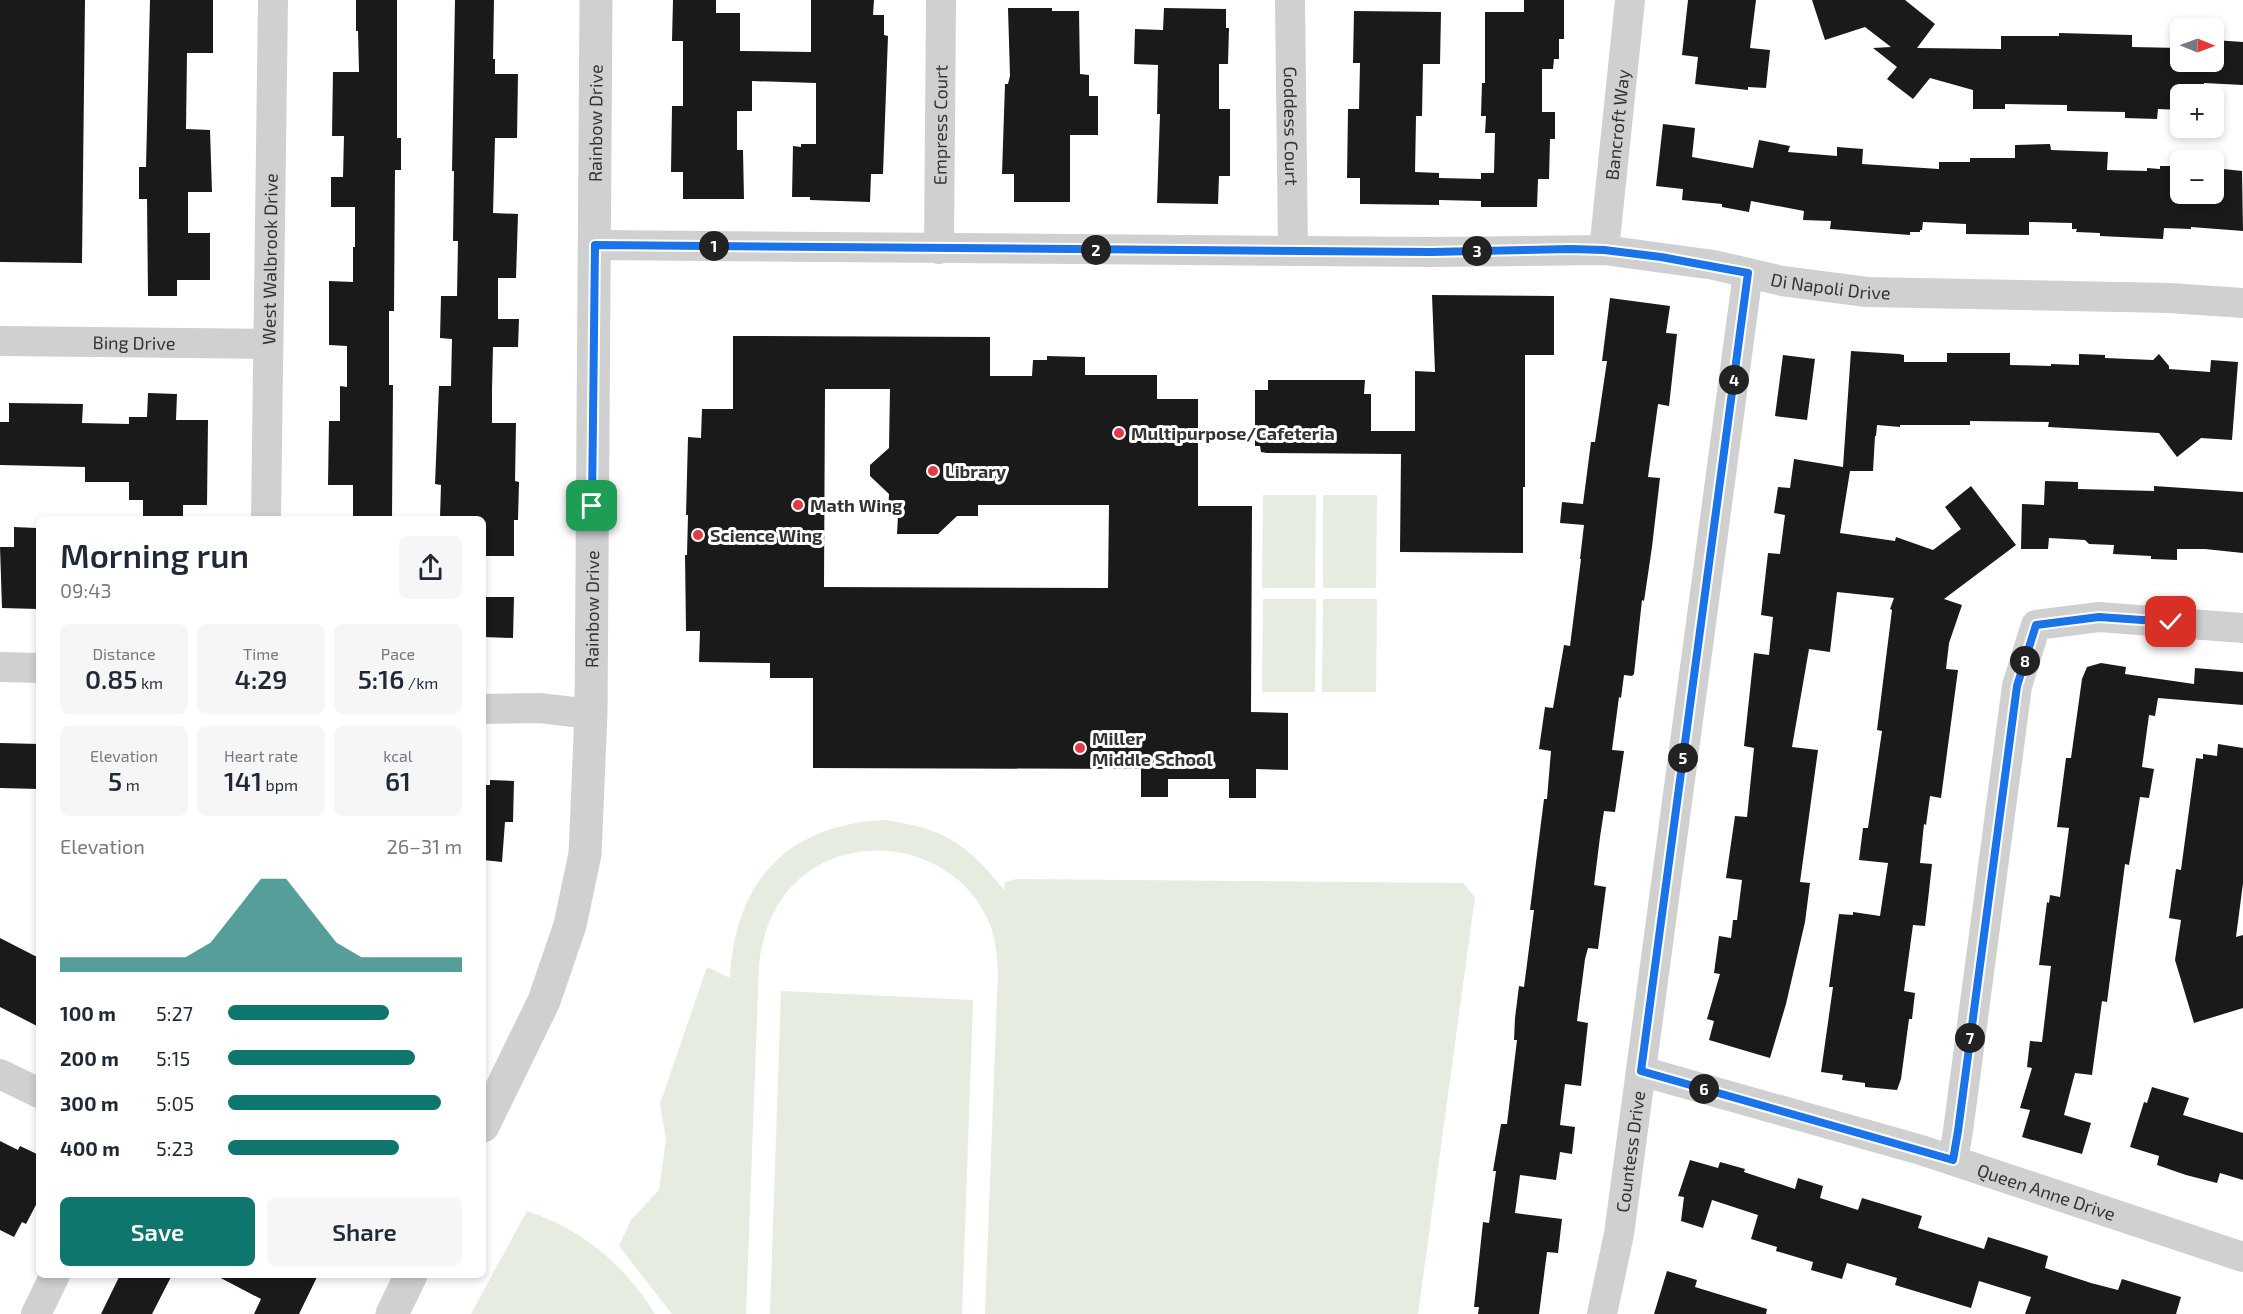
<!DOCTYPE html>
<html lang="en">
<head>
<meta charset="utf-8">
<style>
	:root { --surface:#fff; --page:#f6f6f7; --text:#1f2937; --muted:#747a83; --accent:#0f766e }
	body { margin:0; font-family:"Exo 2",sans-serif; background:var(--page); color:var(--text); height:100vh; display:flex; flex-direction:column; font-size:22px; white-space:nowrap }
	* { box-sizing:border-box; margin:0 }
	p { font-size:20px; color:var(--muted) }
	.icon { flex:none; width:33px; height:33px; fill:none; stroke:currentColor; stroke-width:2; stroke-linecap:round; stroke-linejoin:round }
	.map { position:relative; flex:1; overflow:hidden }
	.panel { position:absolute; left:36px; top:516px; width:450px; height:762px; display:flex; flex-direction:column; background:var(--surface); border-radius:9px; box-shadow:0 3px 9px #0003 }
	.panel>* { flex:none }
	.needle { width:39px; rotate:91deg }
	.tools { position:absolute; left:2170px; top:18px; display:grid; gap:12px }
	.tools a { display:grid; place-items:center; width:54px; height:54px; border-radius:9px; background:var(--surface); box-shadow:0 3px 9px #0003; font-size:30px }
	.pin { position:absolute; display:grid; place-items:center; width:51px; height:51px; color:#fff; margin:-26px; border-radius:12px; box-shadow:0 3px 9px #0006 }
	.km { position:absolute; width:30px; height:30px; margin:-15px; border-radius:50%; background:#222; color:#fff; font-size:16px; line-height:30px; text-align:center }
	.round { display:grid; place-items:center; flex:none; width:63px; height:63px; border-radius:9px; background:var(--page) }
	.headline { display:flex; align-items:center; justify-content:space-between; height:102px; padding:0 24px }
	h1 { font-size:33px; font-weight:600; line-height:45px }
	.figures { display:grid; grid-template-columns:repeat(3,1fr); gap:9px; height:102px; padding:6px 24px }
	.figures div { display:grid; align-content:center; border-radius:9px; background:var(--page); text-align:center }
	.figures b { font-size:26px; font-weight:600 }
	.figures small { font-size:16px; font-weight:400 }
	.figures p { font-size:16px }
	.chart { height:168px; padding:12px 24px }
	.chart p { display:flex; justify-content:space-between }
	.chart svg { width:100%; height:108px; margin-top:6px; fill:var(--accent); opacity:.7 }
	.action { display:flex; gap:12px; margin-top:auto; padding:12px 24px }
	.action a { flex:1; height:69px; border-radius:9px; background:var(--accent); color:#fff; font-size:24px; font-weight:600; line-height:69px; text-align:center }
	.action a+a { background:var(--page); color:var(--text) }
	ul { padding:0 24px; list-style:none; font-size:20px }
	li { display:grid; grid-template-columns:96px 72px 1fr; align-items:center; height:45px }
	li i { height:15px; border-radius:8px; background:var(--accent) }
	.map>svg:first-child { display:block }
	.green { fill:#e6ecdf }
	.building { fill:#1a1a1a; fill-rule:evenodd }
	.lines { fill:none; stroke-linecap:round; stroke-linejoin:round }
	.minor { stroke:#d0d0d0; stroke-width:30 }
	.tertiary { stroke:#d0d0d0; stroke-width:33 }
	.route-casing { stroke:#fff; stroke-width:12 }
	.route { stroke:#1a73e8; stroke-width:8 }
	.poi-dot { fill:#e63946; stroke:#fff; stroke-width:2 }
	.labels { text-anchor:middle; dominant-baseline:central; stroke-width:6; stroke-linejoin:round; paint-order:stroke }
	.street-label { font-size:18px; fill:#333; stroke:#fff }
	.poi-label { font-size:18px; font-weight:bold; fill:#333; stroke:#fff; text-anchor:start }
</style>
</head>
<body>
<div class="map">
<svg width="2243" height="1314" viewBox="0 0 2243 1314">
	<rect width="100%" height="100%" fill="#fff"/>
	<path class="green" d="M1263,495H1316L1315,588H1262Z
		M1323,495H1377L1376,588H1323Z
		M1263,599H1316L1315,692H1262Z
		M1323,599H1377L1376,692H1322Z
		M884,820C944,828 967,844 1004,890L1005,882L1016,879L1463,883L1475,897L1418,1314H985L998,972C997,957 996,942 991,927C959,840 834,822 781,900C768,919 762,940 759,964L746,1314H672L619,1246L631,1220L659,1190L666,1139L660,1104L707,967L730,978C735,882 786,825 884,820Z
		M781,991L973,1000L962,1314H770Z
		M527,1211C582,1229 625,1265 655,1314H471Z"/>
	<path class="building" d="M0,0H85L82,263L0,262Z
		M150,0H213V53H187L186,129L210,130L212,192H188V233H210V280H177V296H148L147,199H139V167H146Z
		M356,0H397V138H401V170H395L394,311H389V385H393L392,519H353V485H328L329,421H340V386L347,387V346L329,345V281L353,282V247H355V207H331V177H343L344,136H332L333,72H359L358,31H356Z
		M455,0H494L493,59H495V74H518L517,138H495L493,213L518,214L516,278H498V319H519L518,347H493L492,390V423H516L515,481L519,482L518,520H514V556H483V519L440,518L441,485L435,484L439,386H451L452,339L440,338L441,296H457L458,241H453L454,171H452Z
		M673,0H716V13H740V51L811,52V0H874L873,15H884V35L888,36L883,174H871L870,202L810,200V197H792L793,146L801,147V144H816V83L752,81V111H737V150H743L744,199H683V172H671L672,106H683V41H672Z
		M1524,0H1564V39H1559V59H1554L1553,69H1542V112H1555V139H1550L1549,179H1538L1537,207H1481V201L1439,200V205L1360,204V178H1347L1348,109H1359L1360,63H1353L1354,11L1441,12L1440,64H1423L1422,116H1416L1415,172L1439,173V178L1481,179V173H1494L1495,133H1485L1486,116H1481L1482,83H1485V12H1524Z
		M1688,0H1756L1750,48L1770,50L1766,88L1748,87V90L1695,84L1698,57L1682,55Z
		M1812,0H1905L1935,24L1917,48L2001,49V36H2059V33L2132,35V47L2181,48V62H2214V40L2243,42V85L2204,83V94H2181V110L2158,109L2157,119L2125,118V112L2067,111V105L2005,104V109H1973V90L1930,78L1913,99L1887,79L1897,67L1873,48L1891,47L1865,27L1825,40Z
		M1008,8H1052V11H1079L1080,74L1089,75V96H1098V135H1070V202H1014V174H1002L1005,84H1008L1010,76Z
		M1164,8L1226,9V28H1229L1228,64H1219V109H1230V176H1219L1218,204L1157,203L1160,114H1157L1158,65L1134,64L1135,29L1163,30Z
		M1663,124L1695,128L1692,157L1753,168L1759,140L1790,146L1788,152L1837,156V147L1863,149L1862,164L1939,169V162H1970V158H2015V145L2050,144L2051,150L2108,152L2107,170L2147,171V168L2160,169V166H2181V194H2214V168L2242,171L2243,231L2191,227V229L2164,228L2163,239L2100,236V233L2076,232L2077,229H2072V223L2029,222V235L1966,234V224L1923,222L1922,230H1920V232H1910V235L1830,229L1831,221L1803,220L1804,211L1751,201L1749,212L1722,207V204L1682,200L1683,189L1656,186Z
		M1432,295L1554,296V355H1525V487H1523V553L1400,552L1401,454L1267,453L1261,452L1260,446H1255V390H1268V380H1365L1364,394H1371V431H1415V371L1435,372Z
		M1610,298L1670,306L1666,333L1677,334L1669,406L1658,404L1648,477L1660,478L1652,547L1644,601L1642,600L1634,674L1632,676L1624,675L1621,698L1619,697L1612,750L1624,751L1615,812L1604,811L1600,837L1594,885L1606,887L1598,949L1588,948L1585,959L1577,1021L1588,1023L1581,1086L1565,1084L1560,1125L1575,1127L1572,1154L1560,1152L1556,1180L1520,1175L1515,1213L1562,1219L1558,1253L1547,1252L1539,1314H1478L1479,1307H1474L1483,1222L1489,1223L1496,1171H1493L1501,1124H1507L1517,1040H1514L1515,1018L1519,986L1524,987L1534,910H1530L1544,799H1547L1551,751L1539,749L1545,707L1553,708L1564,645L1570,646L1581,559H1580L1584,525L1560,523L1562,502L1583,504L1591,442H1595L1607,361H1602Z
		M733,336L990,337V376H1032L1033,360H1047V356L1085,357V375H1157V399H1198V506H1252L1251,712L1288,713V770L1256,769V798H1229V779H1168V797H1141V769L813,768V678H770V663L699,662L700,631H686L685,555H687L688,515H686L688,437L701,438L702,409H733ZM825,389H890L889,448L870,465V476L889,494L888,515L898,516L897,534H938L957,516H978V505H1109L1108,588L824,587Z
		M1851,351L1899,354L1904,355V362H1947V353H2010V365L2051,366V364L2079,365V354L2105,355V358L2153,360L2159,354L2169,366V369L2210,372L2211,360L2238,362L2232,440L2201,438L2177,457L2159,433L2048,427L2049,422L1970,421V425H1900V427L1877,425L1876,436H1875L1873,471H1850L1840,533L1895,541L1896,537L1933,550L1961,529L1945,507L1971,486L2016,545L1944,599L1962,605L1949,643L1946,669L1958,670L1941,798L1930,796L1926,825L1924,824L1920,863L1932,864L1928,900L1925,926L1913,925L1904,991L1915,993L1912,1019H1909L1901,1079L1897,1090L1865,1087V1083L1842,1080L1843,1075L1821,1072L1833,987H1829L1839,914L1853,915V912L1880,916L1888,863L1859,860L1863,828H1868L1882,731L1877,730L1892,610L1890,609L1894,598L1837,592L1830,652L1809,649L1792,747L1818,750L1800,882L1810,883L1805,922L1786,1004L1770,1058L1709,1040L1714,1021L1707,1019L1720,974L1714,973L1719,936L1731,938L1733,920H1737L1742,880L1726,878L1735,816L1747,817L1754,748L1744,746L1754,653L1769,655L1773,617L1761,615L1768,553L1780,554L1785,515L1774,513L1778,487L1790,488L1794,459L1843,467Z
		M1783,355L1815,359L1807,420L1775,416Z
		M148,393L177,394L176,420H208L207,505H183V519H143V500H129V482H85V467L0,465V422H9V403L83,404L82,423L129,424V417H147Z
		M2045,481L2078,482V489L2154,491V486L2243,492V553L2205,549H2177V560L2151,559V556L2113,554L2114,545L2089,544L2085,540L2049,538L2048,549H2021L2022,504L2044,505Z
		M14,527L36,528V548H39L38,609L2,608L0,547H14Z
		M483,597H514L513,638L483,637Z
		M2101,663L2126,667L2125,674L2194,684L2195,668L2243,672V705L2158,698L2155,716L2149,715L2142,767L2154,769L2149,798L2140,797L2129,865L2125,864L2107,1002L2102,1001L2092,1075L2075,1073L2064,1115L2091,1123L2082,1154L2022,1137L2030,1110L2020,1108L2032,1068L2027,1067L2030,1041L2042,1042L2051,966L2039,965L2047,902L2049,903L2050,895L2060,897L2069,828L2057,827L2066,758H2071L2082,679L2087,667Z
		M0,743L39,744V789L0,788Z
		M2218,744L2243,748V883L2236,937L2243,935V1008L2194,1023L2175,960L2181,920L2169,918L2176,869L2181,870L2196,758L2203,759V754L2217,756Z
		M490,780L514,781L513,822H505L502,862L483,860V785H490Z
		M0,938L39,958V1027L0,1007Z
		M2152,1087L2189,1098L2183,1115L2243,1133V1180L2220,1173L2217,1183L2186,1175L2157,1165L2159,1156L2130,1147L2144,1102L2147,1103Z
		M0,1141L18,1150L20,1146L39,1155V1199L26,1224L22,1222L14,1237L0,1230Z
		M1690,1160L1718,1168L1720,1162L1745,1169L1744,1172L1795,1189L1798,1178L1823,1186L1820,1198L1858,1210L1862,1198L1922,1216L1918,1228L1984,1249L1988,1237L2023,1248L2048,1256L2045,1268L2091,1283L2118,1290L2122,1279L2181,1297L2176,1314H2025L2031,1297L1979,1281L1971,1308L1895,1285L1897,1278L1847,1263L1842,1279L1811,1270L1813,1262L1776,1251L1777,1247L1751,1239L1758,1215L1712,1200L1703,1228L1681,1221L1684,1197L1678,1196Z
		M1667,1271L1697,1280L1695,1287L1767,1309L1766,1314H1654Z
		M120,1275H172L152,1314H101Z
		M215,1275H318L299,1314H254L261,1299Z"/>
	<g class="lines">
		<g class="minor">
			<path id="s1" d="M1290,0L1293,251"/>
			<path id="s2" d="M595,245L1431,252L1604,250L1714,265L1782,281L1867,292L2170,298L2243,303"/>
			<path id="s3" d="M939,249L941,0"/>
			<path id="s4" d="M1604,250L1630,0"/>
			<path id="s5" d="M0,341L268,344"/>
			<path id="s6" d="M266,519L273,0"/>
			<path d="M0,667L39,668"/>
			<path d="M483,709L539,708L591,714"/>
			<path id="s7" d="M1641,1071L1921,1150L2243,1257"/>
			<path d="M0,1074L39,1093"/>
			<path d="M1953,1160L1958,1131L2017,686L2036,625L2099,617L2243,628"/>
			<path d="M36,1314L55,1275"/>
			<path id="s8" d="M1602,1314L1619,1234L1748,273"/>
		</g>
		<g class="tertiary">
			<path id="s9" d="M483,1126L544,1001L570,925L585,854L591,714L596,0"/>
			<path d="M392,1314L411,1275"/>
		</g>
	</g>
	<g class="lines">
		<defs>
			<path id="route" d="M592,506L595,245L1431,252L1571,249L1604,250L1661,257L1748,273L1641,1071L1953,1160L1958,1131L2017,686L2036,625L2099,617L2171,622"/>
		</defs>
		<use href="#route" class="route-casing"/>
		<use href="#route" class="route"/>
	</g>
	<g class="poi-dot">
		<circle cx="1119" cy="433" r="6"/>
		<circle cx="933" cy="471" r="6"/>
		<circle cx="798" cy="505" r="6"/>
		<circle cx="698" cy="535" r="6"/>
		<circle cx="1080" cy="748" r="6"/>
	</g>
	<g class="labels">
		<g class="street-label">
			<text stroke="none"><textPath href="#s9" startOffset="1023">Rainbow Drive</textPath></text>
			<text stroke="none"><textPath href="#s3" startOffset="124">Empress Court</textPath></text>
			<text stroke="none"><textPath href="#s4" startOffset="126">Bancroft Way</textPath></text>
			<text stroke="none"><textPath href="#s1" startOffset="126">Goddess Court</textPath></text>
			<text stroke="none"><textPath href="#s6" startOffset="260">West Walbrook Drive</textPath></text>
			<text stroke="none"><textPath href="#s2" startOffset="1239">Di Napoli Drive</textPath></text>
			<text stroke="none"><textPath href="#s5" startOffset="134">Bing Drive</textPath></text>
			<text stroke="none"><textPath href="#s9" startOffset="537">Rainbow Drive</textPath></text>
			<text stroke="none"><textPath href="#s8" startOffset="165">Countess Drive</textPath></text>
			<text stroke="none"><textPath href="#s7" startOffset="423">Queen Anne Drive</textPath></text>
		</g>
		<g class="poi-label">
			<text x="1131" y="433">Multipurpose/Cafeteria</text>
			<text x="945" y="471">Library</text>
			<text x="810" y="505">Math Wing</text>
			<text x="710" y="535">Science Wing</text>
			<text x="1092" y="738">Miller<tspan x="1092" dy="21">Middle School</tspan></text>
		</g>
	</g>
</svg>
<div class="tools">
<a><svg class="needle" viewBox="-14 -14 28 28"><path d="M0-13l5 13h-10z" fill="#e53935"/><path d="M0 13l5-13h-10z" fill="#747a83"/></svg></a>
<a>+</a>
<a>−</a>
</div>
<div class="pin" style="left:592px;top:506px;background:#1e9e55"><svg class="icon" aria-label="arrive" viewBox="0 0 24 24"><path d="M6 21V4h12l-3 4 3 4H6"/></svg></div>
<div class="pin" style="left:2171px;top:622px;background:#d93025"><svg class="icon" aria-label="check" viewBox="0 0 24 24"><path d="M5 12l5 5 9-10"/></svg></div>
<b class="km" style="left:714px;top:246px">1</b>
<b class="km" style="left:1096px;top:250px">2</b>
<b class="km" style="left:1477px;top:251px">3</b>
<b class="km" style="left:1734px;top:380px">4</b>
<b class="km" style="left:1683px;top:758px">5</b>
<b class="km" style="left:1704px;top:1089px">6</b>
<b class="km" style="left:1970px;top:1038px">7</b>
<b class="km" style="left:2025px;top:661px">8</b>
<section class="panel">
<div class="headline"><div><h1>Morning run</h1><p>09:43</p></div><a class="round"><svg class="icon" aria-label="share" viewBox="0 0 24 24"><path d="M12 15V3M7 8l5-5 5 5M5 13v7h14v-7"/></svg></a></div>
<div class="figures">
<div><p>Distance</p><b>0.85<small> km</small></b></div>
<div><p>Time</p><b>4:29</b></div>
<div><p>Pace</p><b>5:16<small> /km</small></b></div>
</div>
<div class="figures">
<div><p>Elevation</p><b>5<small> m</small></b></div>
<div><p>Heart rate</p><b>141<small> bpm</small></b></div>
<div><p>kcal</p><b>61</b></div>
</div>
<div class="chart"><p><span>Elevation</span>26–31 m</p>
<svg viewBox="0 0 160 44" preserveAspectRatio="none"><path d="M0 44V38L10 38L20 38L30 38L40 38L50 38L60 32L70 19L80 6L90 6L100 19L110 32L120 38L130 38L140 38L150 38L160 38V44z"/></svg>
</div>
<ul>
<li><b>100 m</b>5:27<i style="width:69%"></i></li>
<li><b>200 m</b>5:15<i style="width:80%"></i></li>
<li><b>300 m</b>5:05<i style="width:91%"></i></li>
<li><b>400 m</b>5:23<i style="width:73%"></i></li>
</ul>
<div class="action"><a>Save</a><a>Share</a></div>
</section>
</div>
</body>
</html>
